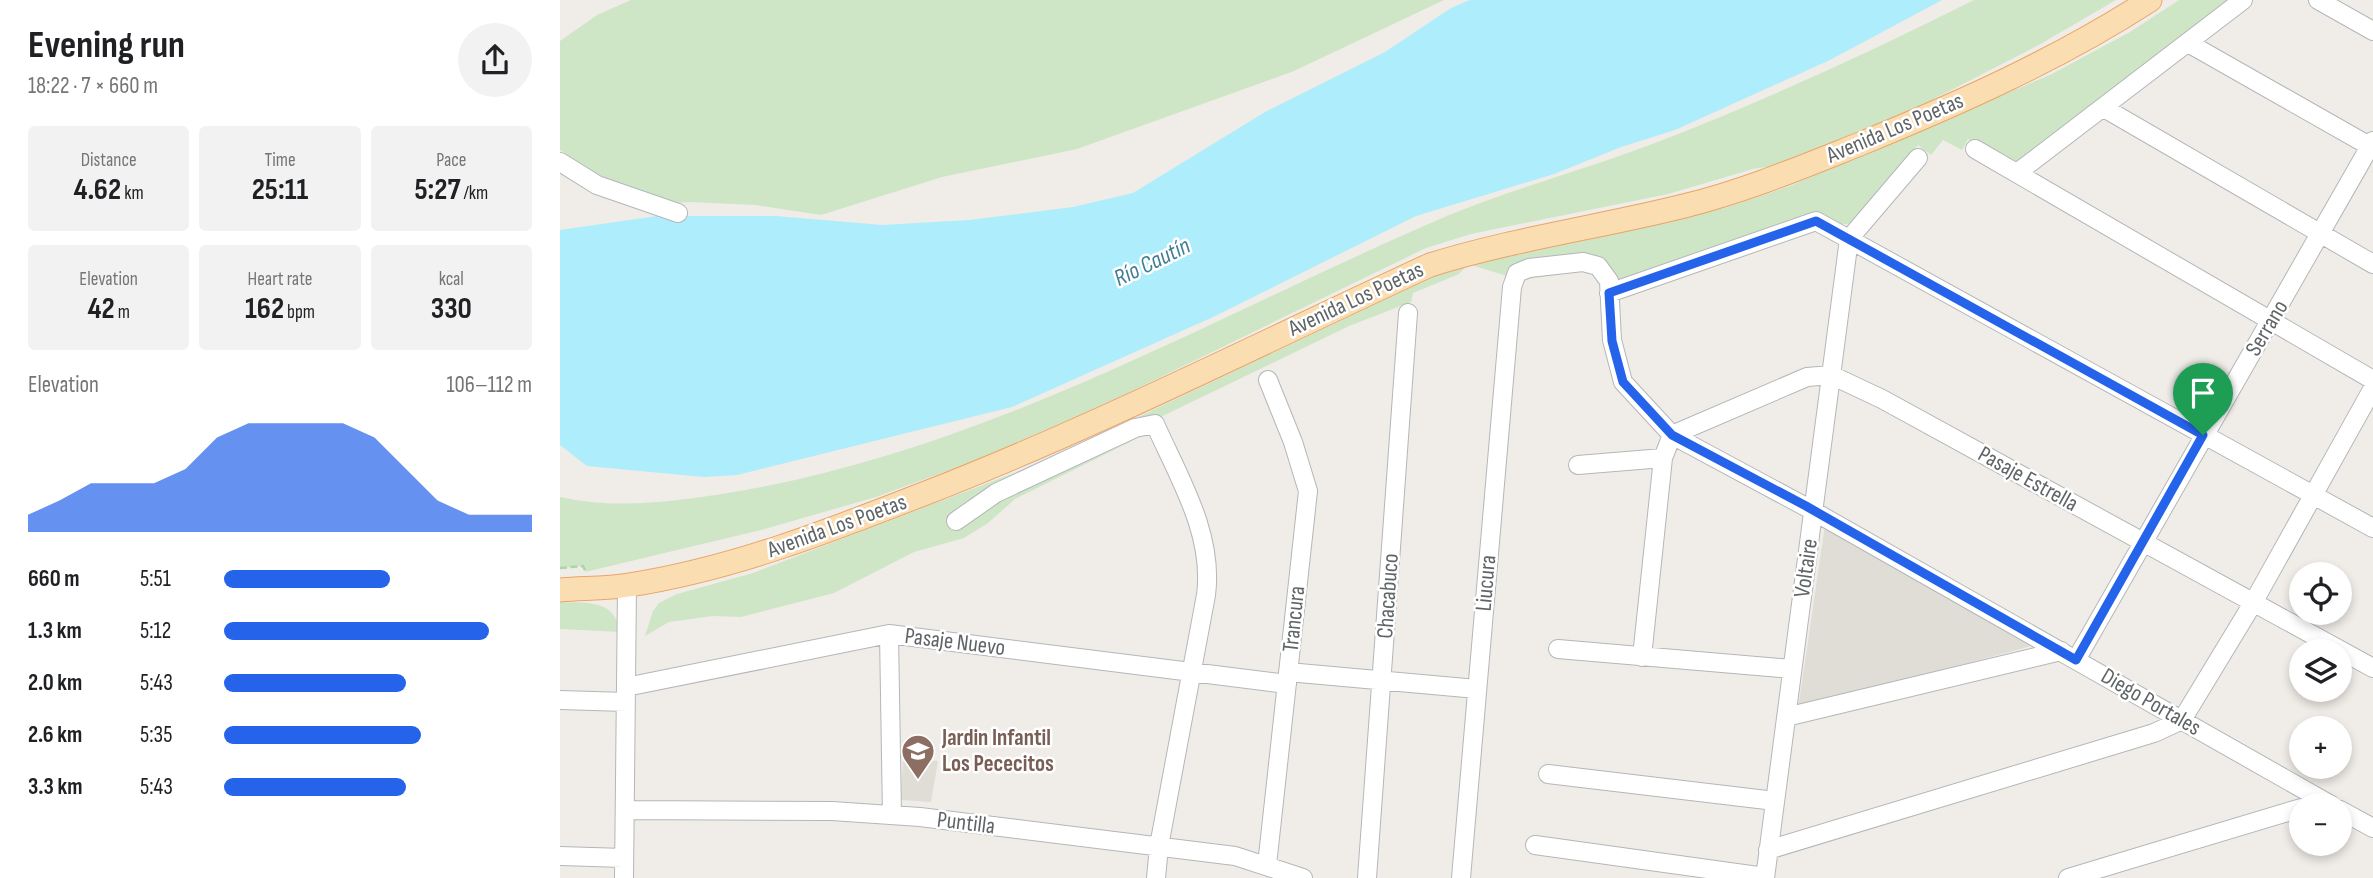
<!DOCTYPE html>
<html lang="en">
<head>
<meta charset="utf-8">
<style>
	:root { --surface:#fff; --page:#f2f2f2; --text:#202124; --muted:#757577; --accent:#2563eb }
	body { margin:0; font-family:"Sofia Sans Condensed",sans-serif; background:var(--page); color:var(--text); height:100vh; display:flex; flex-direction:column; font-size:26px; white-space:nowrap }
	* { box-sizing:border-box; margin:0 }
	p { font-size:23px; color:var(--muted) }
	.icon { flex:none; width:38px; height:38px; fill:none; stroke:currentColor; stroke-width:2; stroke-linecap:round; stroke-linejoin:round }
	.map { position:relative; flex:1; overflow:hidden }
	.drawer { display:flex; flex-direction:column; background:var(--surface); width:560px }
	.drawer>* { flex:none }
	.buttons { position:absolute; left:1729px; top:562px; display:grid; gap:14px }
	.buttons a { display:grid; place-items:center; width:63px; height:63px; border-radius:50%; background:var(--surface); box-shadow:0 4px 10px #0003; font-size:35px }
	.pin { position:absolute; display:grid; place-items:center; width:60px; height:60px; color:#fff; margin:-72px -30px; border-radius:50% 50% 50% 0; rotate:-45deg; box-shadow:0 0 7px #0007 }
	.pin .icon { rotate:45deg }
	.round { display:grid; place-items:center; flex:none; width:74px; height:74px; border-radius:37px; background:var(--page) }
	.summary { display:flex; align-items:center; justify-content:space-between; height:119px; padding:0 28px }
	h1 { font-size:38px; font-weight:700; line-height:52px }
	.metrics { display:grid; grid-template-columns:repeat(3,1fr); gap:10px; height:119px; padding:7px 28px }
	.metrics div { display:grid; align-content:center; border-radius:7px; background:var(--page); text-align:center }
	.metrics b { font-size:30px; font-weight:700 }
	.metrics small { font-size:19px; font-weight:400 }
	.metrics p { font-size:19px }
	.chart { height:196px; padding:14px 28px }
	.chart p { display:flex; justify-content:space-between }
	.chart svg { width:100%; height:126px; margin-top:7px; fill:var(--accent); opacity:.7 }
	ul { padding:0 28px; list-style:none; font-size:23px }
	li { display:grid; grid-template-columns:112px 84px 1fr; align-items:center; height:52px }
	li i { height:18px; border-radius:9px; background:var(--accent) }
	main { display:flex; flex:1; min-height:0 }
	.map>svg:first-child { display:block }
	.education { fill:#e0dcd6 }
	.green { fill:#cee6c6 }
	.water { fill:#aeedfb }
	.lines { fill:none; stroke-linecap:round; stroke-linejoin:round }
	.minor-casing { stroke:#b3b7b9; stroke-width:20 }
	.major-casing { stroke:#eba467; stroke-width:25 }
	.path { stroke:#aad7aa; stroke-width:2.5; stroke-dasharray:7 3.5; stroke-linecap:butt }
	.minor { stroke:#fff; stroke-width:18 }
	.major { stroke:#fbddb2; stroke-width:23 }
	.route-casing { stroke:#fff; stroke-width:14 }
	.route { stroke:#2563eb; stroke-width:9 }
	.labels { text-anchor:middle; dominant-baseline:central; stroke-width:5; stroke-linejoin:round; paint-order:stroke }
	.street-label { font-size:23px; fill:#5f6567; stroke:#fff }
	.education-label { font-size:23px; font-weight:bold; fill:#785e54; stroke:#fff; text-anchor:start }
	.water-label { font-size:24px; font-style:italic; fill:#407e94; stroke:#fff }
</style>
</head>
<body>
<main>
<section class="drawer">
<div class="summary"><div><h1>Evening run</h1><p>18:22 · 7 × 660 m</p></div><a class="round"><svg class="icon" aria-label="share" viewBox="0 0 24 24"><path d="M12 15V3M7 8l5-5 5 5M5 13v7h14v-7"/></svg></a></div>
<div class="metrics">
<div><p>Distance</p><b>4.62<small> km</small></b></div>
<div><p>Time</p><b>25:11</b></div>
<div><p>Pace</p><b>5:27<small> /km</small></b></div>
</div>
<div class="metrics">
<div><p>Elevation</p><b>42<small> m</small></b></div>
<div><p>Heart rate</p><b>162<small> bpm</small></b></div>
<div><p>kcal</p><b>330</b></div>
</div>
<div class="chart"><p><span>Elevation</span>106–112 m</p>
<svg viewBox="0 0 160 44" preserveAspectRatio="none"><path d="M0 44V38L10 33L20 27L30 27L40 27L50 22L60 11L70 6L80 6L90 6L100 6L110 11L120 22L130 33L140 38L150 38L160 38V44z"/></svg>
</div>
<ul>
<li><b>660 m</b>5:51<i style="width:54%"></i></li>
<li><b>1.3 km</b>5:12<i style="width:86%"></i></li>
<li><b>2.0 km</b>5:43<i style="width:59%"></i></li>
<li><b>2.6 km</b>5:35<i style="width:64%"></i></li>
<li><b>3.3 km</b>5:43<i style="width:59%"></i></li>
</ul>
</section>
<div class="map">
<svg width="1813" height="878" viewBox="0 0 1813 878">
	<rect width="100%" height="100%" fill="#f0ece8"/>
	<path class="education" d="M1265,525L1475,645L1238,709Z
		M343,759L378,761L371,802L341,800Z"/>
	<path class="green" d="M71,0H884L734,71L517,149L382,177L261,215L196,205L131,202L79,205L0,150V41L37,15Z
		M1414,0H1556L1477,46L1329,122L1237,162L1193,169L1108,194L911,234L866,248L537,408L406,464L316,497L201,530L25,572L22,566L0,568V497C57,510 117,501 174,492C431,449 651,317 887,216C955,188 1027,169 1095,143C1204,101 1310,52 1414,0Z
		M1619,0H1670L1539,105L1451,165L1408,139L1402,150L1383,140L1371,155L1358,145L1291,224H1275L1048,288L1044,268L960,280L908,264L899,274L853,293L851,302L789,326L586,424L590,432L455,499L428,523L404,538L354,552L274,593L181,617L153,616L109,622L85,636L93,611L99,603L117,594L193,573L488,460L895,266L1165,208L1230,186L1492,74L1570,32Z
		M0,602C27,603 55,599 60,632L0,629Z"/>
	<path class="water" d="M910,0H1382L1270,60L1115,130L1061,147L994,174L856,216L653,317L452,407L177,475L144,477L27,466L0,445V230L97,216H216L322,225L409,220L513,207L573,193L705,112L825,52L891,8Z"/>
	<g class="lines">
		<defs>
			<path id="minor" d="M1758,0L1813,31
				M1628,43L1813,148
				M1544,108L1813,264
				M1415,149L1813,380
				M0,162L37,185L118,213
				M1457,173L1683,0
				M1049,293L1256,221L1813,528
				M1018,465L1103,458
				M396,521L436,493L575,428L595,424C619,478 654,534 646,595L599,846L596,878
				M329,634L332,815
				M998,649L1232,669
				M1082,657L1103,458L1112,435L1247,377L1271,375L1322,399L1813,668
				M1516,660L1813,141
				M728,672L917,689
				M66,687L329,634L727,684
				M0,700L66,702
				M1226,717L1501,651
				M988,774L1215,801
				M65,810L272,811L360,817L675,856L743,878
				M1780,810L1813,828
				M975,845L1205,877
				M1208,850L1594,733L1622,720L1693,603L1813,388
				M0,856L64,858
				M707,865L748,491L733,442L708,380
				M64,878L67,586
				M807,878L848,313
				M901,878L952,287L957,273L969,268L1023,262L1038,266L1049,281L1052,340L1063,382L1112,435L1246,507L1771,805
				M1205,878L1289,239L1358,158
				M1508,878L1741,808"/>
			<path id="major" d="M0,590C23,588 46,589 69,585C172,569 269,531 366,493C538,426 703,342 870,265C953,239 1040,227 1124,206C1185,191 1242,167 1300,144C1400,103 1499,59 1590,0"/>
		</defs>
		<use href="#minor" class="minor-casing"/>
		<use href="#major" class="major-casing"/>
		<path class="path" d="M0,568L23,566L25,570"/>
		<use href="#minor" class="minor"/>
		<use href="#major" class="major"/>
	</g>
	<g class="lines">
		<defs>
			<path id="route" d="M1256,221L1643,435L1516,660L1246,506L1112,435L1063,382L1052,341L1049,293Z"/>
		</defs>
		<use href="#route" class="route-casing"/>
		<use href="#route" class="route"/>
	</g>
	<defs>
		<symbol id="school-pin" viewBox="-11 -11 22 30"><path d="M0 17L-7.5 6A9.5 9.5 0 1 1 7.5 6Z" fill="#8d6e63" stroke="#fff"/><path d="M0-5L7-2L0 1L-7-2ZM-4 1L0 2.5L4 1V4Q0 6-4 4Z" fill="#fff"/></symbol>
	</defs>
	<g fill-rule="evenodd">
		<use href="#school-pin" x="339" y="732" width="38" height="52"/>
	</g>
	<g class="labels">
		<g class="street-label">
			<text transform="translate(1335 128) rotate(-23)">Avenida Los Poetas</text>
			<text transform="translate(796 299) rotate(-25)">Avenida Los Poetas</text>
			<text transform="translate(1707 328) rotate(-59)">Serrano</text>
			<text transform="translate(1468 479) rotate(29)">Pasaje Estrella</text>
			<text transform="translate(277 526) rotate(-20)">Avenida Los Poetas</text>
			<text transform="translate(1246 568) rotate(-82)">Voltaire</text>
			<text transform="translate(926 583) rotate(-85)">Liucura</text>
			<text transform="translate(828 596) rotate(-86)">Chacabuco</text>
			<text transform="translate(734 619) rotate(-84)">Trancura</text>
			<text transform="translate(395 642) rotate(7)">Pasaje Nuevo</text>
			<text transform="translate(1591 702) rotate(30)">Diego Portales</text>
			<text transform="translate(406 823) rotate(7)">Puntilla</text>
		</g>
		<g class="education-label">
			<text x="382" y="738">Jardin Infantil<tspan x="382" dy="26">Los Pececitos</tspan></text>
		</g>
		<g class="water-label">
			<text transform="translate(592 262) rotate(-26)">Río Cautín</text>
		</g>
	</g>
</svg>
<div class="buttons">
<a><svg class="icon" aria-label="locate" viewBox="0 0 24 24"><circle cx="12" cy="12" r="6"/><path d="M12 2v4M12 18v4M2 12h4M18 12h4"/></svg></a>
<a><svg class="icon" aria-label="layers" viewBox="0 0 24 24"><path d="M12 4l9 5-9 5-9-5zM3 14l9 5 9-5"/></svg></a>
<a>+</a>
<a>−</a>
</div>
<div class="pin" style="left:1643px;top:435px;background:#1e9e55"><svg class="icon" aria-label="arrive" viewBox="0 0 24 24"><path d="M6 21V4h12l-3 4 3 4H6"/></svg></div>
</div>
</main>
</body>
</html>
